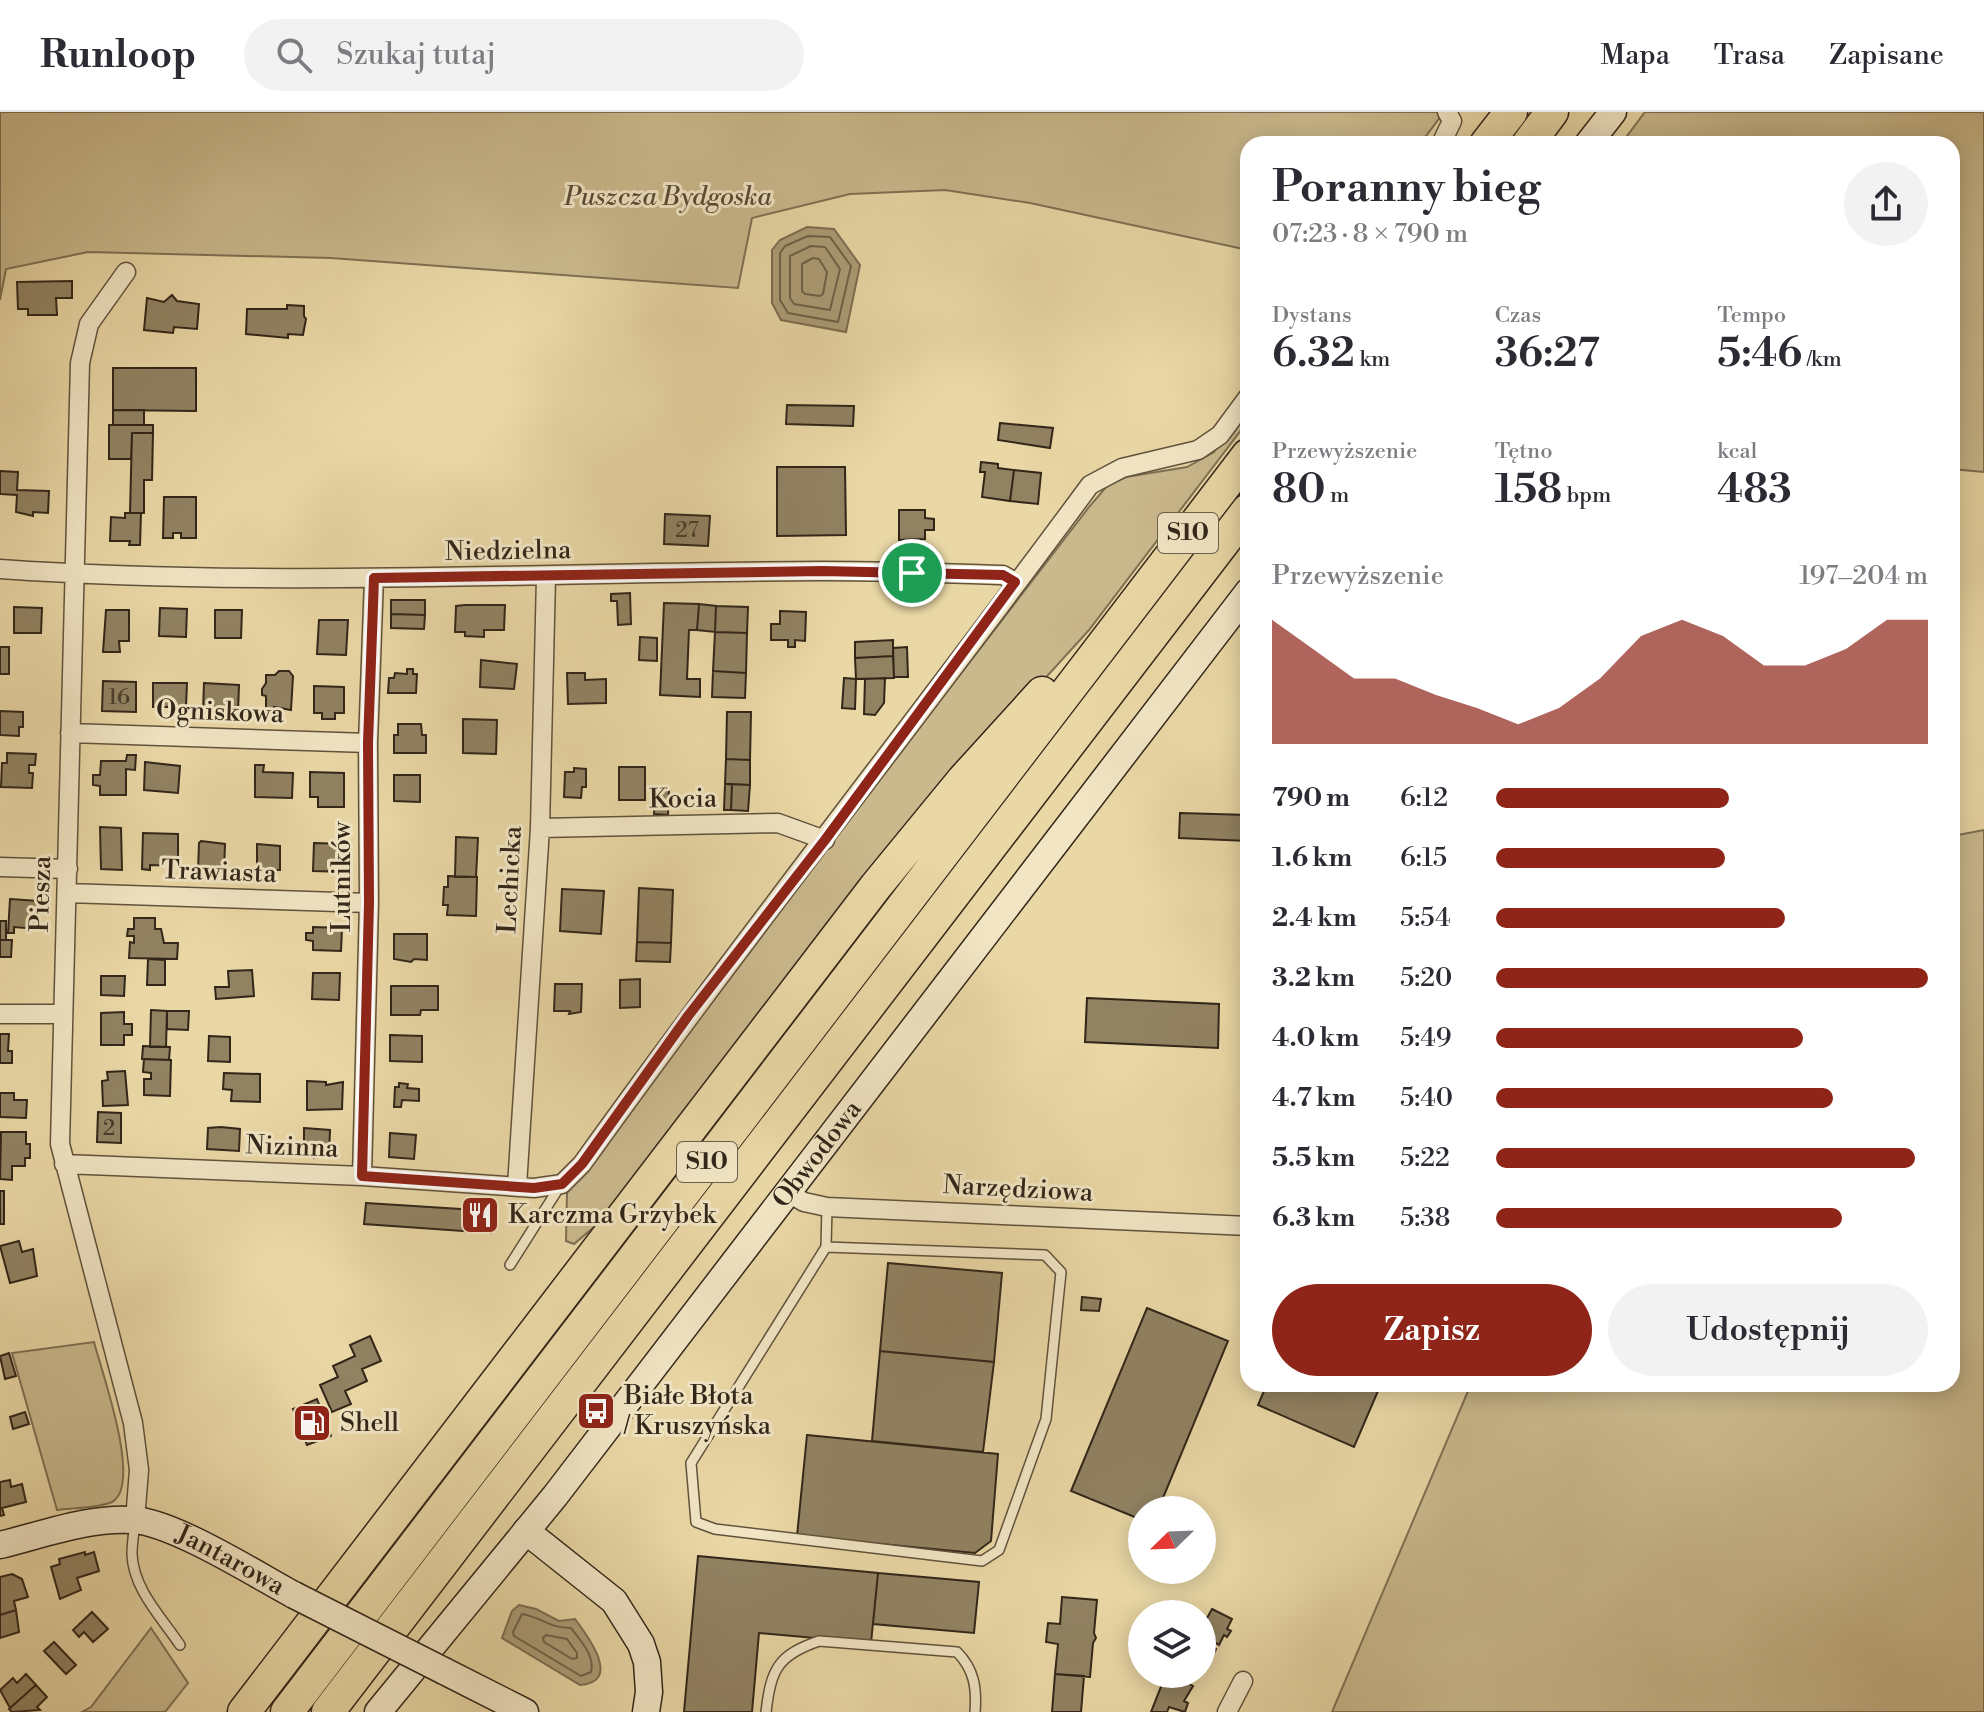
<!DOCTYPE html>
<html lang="pl">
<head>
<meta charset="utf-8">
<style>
	:root { --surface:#fff; --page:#f2f2f3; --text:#2b2b33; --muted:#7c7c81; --line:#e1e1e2; --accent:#8f2418 }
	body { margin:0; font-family:"Libre Bodoni",serif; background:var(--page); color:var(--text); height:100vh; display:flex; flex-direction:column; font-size:30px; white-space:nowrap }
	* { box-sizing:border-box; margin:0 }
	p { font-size:26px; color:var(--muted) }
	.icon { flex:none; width:44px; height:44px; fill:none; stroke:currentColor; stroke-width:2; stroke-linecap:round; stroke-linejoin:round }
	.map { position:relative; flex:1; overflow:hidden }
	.sheet { position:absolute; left:1240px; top:24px; width:720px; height:1256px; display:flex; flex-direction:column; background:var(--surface); border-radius:24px; box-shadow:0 4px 20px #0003 }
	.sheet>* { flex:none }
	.needle { width:52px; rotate:247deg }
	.fabs { position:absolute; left:1128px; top:1384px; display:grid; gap:16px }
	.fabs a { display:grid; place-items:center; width:88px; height:88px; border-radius:50%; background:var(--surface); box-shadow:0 4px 20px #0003; font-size:40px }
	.pin { position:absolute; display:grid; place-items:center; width:68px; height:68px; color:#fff; margin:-34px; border:4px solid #fff; border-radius:50%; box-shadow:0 2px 8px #0007 }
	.round { display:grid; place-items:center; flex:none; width:84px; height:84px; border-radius:42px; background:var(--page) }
	.head { display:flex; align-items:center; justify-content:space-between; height:136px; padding:0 32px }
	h1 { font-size:44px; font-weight:600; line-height:60px }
	.stats { display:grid; grid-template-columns:repeat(3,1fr); gap:12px; height:136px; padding:8px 32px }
	.stats div { display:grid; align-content:center }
	.stats b { font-size:40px; font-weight:600 }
	.stats small { font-size:22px; font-weight:400 }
	.stats p { font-size:22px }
	.chart { height:224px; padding:16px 32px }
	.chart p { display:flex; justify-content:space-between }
	.chart svg { width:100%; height:144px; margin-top:8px; fill:var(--accent); opacity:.7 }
	.action { display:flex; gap:16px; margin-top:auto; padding:16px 32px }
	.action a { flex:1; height:92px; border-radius:48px; background:var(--accent); color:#fff; font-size:32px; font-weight:600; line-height:92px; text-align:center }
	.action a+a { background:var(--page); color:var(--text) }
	ul { padding:0 32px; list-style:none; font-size:26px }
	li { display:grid; grid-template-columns:128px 96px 1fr; align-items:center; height:60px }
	li i { height:20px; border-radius:10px; background:var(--accent) }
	header { display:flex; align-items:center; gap:48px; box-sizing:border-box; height:112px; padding:0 40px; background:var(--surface); border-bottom:2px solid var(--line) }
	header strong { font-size:38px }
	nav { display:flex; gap:44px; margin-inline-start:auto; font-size:28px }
	.search { width:560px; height:72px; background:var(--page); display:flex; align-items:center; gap:20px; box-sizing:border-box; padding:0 28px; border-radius:44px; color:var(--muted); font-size:30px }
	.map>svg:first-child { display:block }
	.green { fill:#cab98d; stroke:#7e7053; stroke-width:2 }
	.water { fill:#ab9b75; stroke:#7b6c50; stroke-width:2 }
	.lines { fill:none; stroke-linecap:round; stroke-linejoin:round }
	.shore { stroke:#6e6047; stroke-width:2 }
	.building { fill:#918262; stroke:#322619; stroke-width:2 }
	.lane-casing { stroke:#60523c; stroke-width:12 }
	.street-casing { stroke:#60523c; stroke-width:21 }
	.secondary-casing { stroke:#322619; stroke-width:29 }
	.highway-casing { stroke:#322619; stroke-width:35 }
	.lane { stroke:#f1e5c4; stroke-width:9 }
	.street { stroke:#f1e5c4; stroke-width:18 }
	.secondary { stroke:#f1e5c4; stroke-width:26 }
	.highway { stroke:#e9d7a5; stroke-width:32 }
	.secondary-bridge-casing { stroke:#322619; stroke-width:29; stroke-linecap:butt }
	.secondary-bridge { stroke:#f1e5c4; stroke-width:26 }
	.route-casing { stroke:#fff; stroke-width:16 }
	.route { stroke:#8f2418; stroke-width:10 }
	.labels { text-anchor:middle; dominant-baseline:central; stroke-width:6; stroke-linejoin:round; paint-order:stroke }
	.number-label { font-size:22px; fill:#4a3d2b }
	.shield { fill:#f1e5c4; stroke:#6b5f4c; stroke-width:2 }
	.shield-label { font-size:24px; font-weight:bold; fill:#322619 }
	.park-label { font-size:26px; font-style:italic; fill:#584b36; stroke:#f1e5c4 }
	.street-label { font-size:26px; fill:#322619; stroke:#f1e5c4 }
	.poi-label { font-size:26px; fill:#322619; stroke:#f1e5c4; text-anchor:start }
</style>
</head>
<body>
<header>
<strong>Runloop</strong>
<div class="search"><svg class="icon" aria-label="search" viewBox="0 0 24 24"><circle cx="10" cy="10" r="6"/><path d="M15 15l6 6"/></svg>Szukaj tutaj</div>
<nav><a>Mapa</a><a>Trasa</a><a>Zapisane</a></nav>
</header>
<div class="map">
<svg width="1984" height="1600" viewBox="0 0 1984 1600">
	<rect width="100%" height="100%" fill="#e9d7a5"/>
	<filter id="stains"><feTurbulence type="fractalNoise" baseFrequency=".0025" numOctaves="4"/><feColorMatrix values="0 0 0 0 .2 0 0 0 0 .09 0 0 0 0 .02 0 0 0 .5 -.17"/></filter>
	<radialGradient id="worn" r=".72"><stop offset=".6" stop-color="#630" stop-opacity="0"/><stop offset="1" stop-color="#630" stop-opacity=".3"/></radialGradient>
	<path class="green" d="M0,0H1444L1420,32H1248V138L1030,91L945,78L850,82L752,106L738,176L331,146L88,140L6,157L0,188Z
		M1645,0H1984V360L1952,357V32H1621Z
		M1248,296V309L1089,518L856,774L601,1109L574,1132L566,1129L567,1081L872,677L1089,395L1107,374L1126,365L1187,355L1214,340Z
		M1984,718V1600H1332L1471,1272H1952V724Z
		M94,1230C101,1258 143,1373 112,1390C100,1396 71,1396 57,1398L12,1241Z
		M151,1516L188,1571L165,1600H82L91,1595Z"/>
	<path class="water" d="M807,115L834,117L860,153L846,220L781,208L772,191V138L780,128Z
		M519,1493L536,1497L559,1509L575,1507C587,1523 623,1570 580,1573L502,1526L512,1499Z"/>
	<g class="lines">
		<path class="shore" d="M808,124L830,125L851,154L838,210L788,201L780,188V141L785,134Z
			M811,134L825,135L840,157L830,198L794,192L790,186V144Z
			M813,146L819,147L827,160L823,182L820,184L805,182L802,179V152Z
			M522,1502C543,1506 549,1516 571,1516C581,1529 595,1544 591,1560L581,1564L514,1524L513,1520Z
			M546,1523L567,1527L577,1541V1546L572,1547L544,1530L543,1526Z"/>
	</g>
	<path class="building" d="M72,169V186H56L57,203H28V197H18L17,170Z
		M172,183L177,189L199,192L197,217L174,215L173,221L144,218L147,186L164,190Z
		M287,193L304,194V204L306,207L303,223L288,222V226L246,222L247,197H287Z
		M113,256H196V299L113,298Z
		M787,293L854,294L853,314L786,312Z
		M113,298H144V313H113Z
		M1000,311L1053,316L1050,336L998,328Z
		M109,313H153V321H132L131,347H109Z
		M132,321H153L152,368H144V401H130Z
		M981,350L998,352V356L1014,358L1010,389L982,385L985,360H980Z
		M777,355H845L846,423L777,424Z
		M1014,358L1041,361L1038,392L1010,389Z
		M0,359L18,360L17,378L49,379L48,401L33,400V404L16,400L17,383L0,382Z
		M164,385H196V426H181V421H173V426H163Z
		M899,398H925V406L934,407V418H925V427L899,428Z
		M125,401H141L140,433H129L130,429H110L111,405L125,406Z
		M665,402L710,404L708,434L664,432Z
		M630,481L631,512L618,513L617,489H611V482Z
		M391,488H425V503L391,502Z
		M664,491L699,492L697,518H689L687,567H700V585L660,583Z
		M699,492L716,494L715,520L697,518Z
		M465,493H505L504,518H484V525L465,524V520H455L456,494Z
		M716,494L748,495L747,521L715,520Z
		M14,495L42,496L41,521H14Z
		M160,496L187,497L186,525L159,524Z
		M106,498H129V529H119L120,540H103Z
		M215,498H242L241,526H215Z
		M780,499L806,500L805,529L795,528V535H788V528H771V512H780Z
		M391,502L425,503L424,517L391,516Z
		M319,508H348L346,543L317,542Z
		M715,520L747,521L746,561L713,559Z
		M640,525L657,526V549L639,548Z
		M893,528V544L855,546V530Z
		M0,535H9V562H0Z
		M907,535L908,565H894L893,536Z
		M893,544L894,566L856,567L855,546Z
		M481,548L517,552L514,577L480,575Z
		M407,557H413V562H417L416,581H388L389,566H394L395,561L407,562Z
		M279,559H289L293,564L291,598L274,595V601L266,600V584L262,583V577L266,571V563H275Z
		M713,559L746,561L745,586L712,585Z
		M567,561H585V568L606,567V591L568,592Z
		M844,566L856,567L855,597L842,596Z
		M885,566L884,591L875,603L864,602L865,567Z
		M103,569L136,570V600L102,599Z
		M153,571H187L186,595H153Z
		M204,571L239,573L238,601L203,600Z
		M314,574L344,575V601H335V607H322V601H314Z
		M0,599L23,600V615H19V624L0,623Z
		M727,600H751L750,648L726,647Z
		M463,607L497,608L496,642L463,641Z
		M398,612H421L422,623H426V641H394V623H398Z
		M7,641L36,642L35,653H29V661H33L32,676L1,675L2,651H7Z
		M127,643H136L135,658L126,657V683H100V674L93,673V663H100L101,649H126Z
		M726,647L750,648V673L725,672Z
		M145,650L180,654L178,681L144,678Z
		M255,653H264L263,660L293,661L292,686L255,685Z
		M619,655H645V688H619Z
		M574,656L586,657V675H582L581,686L564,685L565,660H574Z
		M310,660L344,661V695H318V685H310Z
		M394,663H420V690L394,689Z
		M725,672H732L731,698H724Z
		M732,672L750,673L748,699L731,698Z
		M655,677H669L668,703L654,702Z
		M1180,701L1248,703V729L1179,726Z
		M100,715L121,716L122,758L101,757Z
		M143,721L178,722V754L150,753V758L142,757Z
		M456,725L478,726L476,765H455Z
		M201,729L225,732L224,759H198L199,731Z
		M314,731L346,732V760L313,759Z
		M257,732L280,734V758H276L275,762L257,759Z
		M448,764L477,765L476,804L447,803L448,793H443L444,775H448Z
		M639,776L673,778L671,831L637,830Z
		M562,777L604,779L601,822L560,819Z
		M10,787L38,789L37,817L14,815V821H8Z
		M134,806H155V817H161L164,831H178L177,847L129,846L130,830L134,831V824H127L128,817H134Z
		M0,809H6V828H0Z
		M313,815L342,816L341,839L313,838V829L306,828V821H313Z
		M394,822H427V848L414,847L411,850L394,847Z
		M0,828H12L11,845H0Z
		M637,830L671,831L670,850L636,849Z
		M148,847L165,848V873H147Z
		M252,858L254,884L216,887L215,875H229L228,859Z
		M313,861H340L339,888L312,887Z
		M101,864H125L124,884L101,883Z
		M640,867V895L620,896V868Z
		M555,872H582L581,900L569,902L570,899H554Z
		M391,874H438V898H421L420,903H391Z
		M1087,886L1219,892L1218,936L1085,930Z
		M151,898L167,899L166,935H150Z
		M167,899H189L188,918L167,917Z
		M124,900V912H132V923H124V933H101V901Z
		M0,922H9L8,939H12V951H0Z
		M390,923L422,924V950L390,949Z
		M209,924L230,925V950L208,949Z
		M143,934L170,935L169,948L142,947Z
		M144,947L171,948L170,984L144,983V967H151V961L143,960Z
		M125,959L128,993L103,994L102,969L108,968L107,960Z
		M224,961L260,962V990L231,989L232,978L223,977Z
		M307,969L326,970V973L343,970L342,997L307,998Z
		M399,971L408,972L407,976L419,977V989L402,988L401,995H394L395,975H399Z
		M0,981H14V988H27L26,1006L0,1005Z
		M98,1000L121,1001V1031L97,1030Z
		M221,1015L240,1017L239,1039L207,1037L208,1016Z
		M304,1016L330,1018L329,1042L314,1046L313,1042L304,1041Z
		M1,1020H26V1032H30V1046H25V1054H12V1068L0,1067Z
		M390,1021L416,1023L414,1047L389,1045Z
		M0,1079H4V1112H0Z
		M366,1091L492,1099L491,1121L364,1112Z
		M19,1129L22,1140L33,1137L37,1164L10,1171L0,1134Z
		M888,1151L1002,1161L994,1250L880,1239Z
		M1082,1185L1101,1187L1099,1199L1081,1198Z
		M1147,1196L1228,1229L1158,1398H1142V1408L1071,1379Z
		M370,1224L381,1249L362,1257L367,1269L345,1279L351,1292L332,1300L320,1273L338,1265L333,1254L355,1244L350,1233Z
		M880,1239L994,1250L983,1340L872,1329Z
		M9,1241L16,1264L5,1267L0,1244Z
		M1267,1272H1381L1354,1335L1258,1293Z
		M317,1287L331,1324L307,1333L293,1297Z
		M25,1300L29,1312L13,1317L10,1305Z
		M807,1323L998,1342L991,1429L975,1441L797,1424Z
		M10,1368L11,1375L22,1372L26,1390L2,1396L4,1403L0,1404V1370Z
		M85,1440V1443L94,1440L99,1459L77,1466L81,1478L60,1487L51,1455L60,1452L59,1447Z
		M698,1444L878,1461L871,1531L759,1521L752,1600H684Z
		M878,1461L979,1470L974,1521L873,1512Z
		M12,1462L22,1467L28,1485L14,1489L16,1498L0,1503V1465Z
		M1062,1485L1097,1488L1094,1521L1096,1526L1093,1531L1090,1565L1055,1562L1058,1532L1046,1530L1048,1511L1060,1512Z
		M1212,1497L1232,1507L1227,1517L1231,1519L1227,1525L1224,1523L1219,1533L1216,1531L1213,1536L1216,1537L1212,1546L1202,1541V1508L1204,1505L1207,1506Z
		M16,1498L19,1520L0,1526V1503Z
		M92,1500L108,1517L93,1530L84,1520L79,1525L73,1518Z
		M54,1530L76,1553L66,1562L44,1539Z
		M26,1562L36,1573L10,1596L0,1578L13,1566L17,1571Z
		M1055,1562L1084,1564L1081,1600H1052Z
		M1166,1562L1175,1564L1193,1574L1184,1589L1188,1591L1185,1600L1169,1595L1167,1600H1151Z
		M36,1573L47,1585L37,1595L40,1598L12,1600L9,1597Z"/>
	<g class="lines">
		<defs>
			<path id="lane" d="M826,1135L1045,1143L1061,1160L1046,1307L999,1438L982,1449L715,1417L696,1410L691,1351L826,1135L827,1095
				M510,1153L560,1074
				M135,1410C134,1420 132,1431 132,1442C133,1477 162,1506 180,1533
				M766,1600C771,1557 778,1543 819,1529L957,1540C974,1557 977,1576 975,1600"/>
			<path id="street" d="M1441,32L1452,9L1447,0
				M126,160L89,212L80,251L60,1032L133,1311L139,1358L135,1408
				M0,457C273,476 548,460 822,459C882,459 942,461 1003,463L1015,470
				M70,621L368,631
				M540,716L778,711L825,728
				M0,755L68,757
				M67,781L369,791
				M0,902H63
				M64,1052L362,1064L534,1076L562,1072L582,1052C747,822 922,601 1090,373L1122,356L1198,338L1220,323L1248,285
				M362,1064L369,791L368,631L374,466
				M517,1074L540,716L546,465
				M788,1081L804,1090L827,1095L1248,1114
				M1227,1600L1243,1569"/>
			<g id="secondary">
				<path d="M1588,32L1613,0"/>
				<path d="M526,1419L614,1489L641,1532L647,1550L649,1580L646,1600"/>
				<path id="s1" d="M0,1433C42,1423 88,1405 133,1408C173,1410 255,1462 294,1483"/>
				<path d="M444,1559L525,1600"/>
				<path id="s2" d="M378,1600L555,1384L1248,480"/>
			</g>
			<path id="highway" d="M1486,32L1511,0
				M1528,32L1552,0
				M244,1600L876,774L963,668L1042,581
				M287,1600L1248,343
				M328,1600L1248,398"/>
		</defs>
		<use href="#lane" class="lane-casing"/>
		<use href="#street" class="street-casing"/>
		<use href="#secondary" class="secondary-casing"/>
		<use href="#highway" class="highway-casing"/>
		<use href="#lane" class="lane"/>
		<use href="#street" class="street"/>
		<use href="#secondary" class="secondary"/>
		<use href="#highway" class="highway"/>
		<defs>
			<path id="secondary-bridge" d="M294,1483L444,1559"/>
		</defs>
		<use href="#secondary-bridge" class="secondary-bridge-casing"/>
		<use href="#secondary-bridge" class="secondary-bridge"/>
	</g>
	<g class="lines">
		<defs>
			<path id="route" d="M822,459L1003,463L1015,470L825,728L688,904L582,1052L562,1072L534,1076L362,1064L369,791L368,631L374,466Z"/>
		</defs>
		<use href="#route" class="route-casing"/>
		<use href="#route" class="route"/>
	</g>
	<defs>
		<symbol id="restaurant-square" viewBox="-11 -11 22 22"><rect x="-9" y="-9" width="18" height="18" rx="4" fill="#8f2418" stroke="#f1e5c4"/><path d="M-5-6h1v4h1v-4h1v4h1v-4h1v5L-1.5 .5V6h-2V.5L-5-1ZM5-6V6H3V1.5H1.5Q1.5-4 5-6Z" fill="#fff"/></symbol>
		<symbol id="bus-square" viewBox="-11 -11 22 22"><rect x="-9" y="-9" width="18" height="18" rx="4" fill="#8f2418" stroke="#f1e5c4"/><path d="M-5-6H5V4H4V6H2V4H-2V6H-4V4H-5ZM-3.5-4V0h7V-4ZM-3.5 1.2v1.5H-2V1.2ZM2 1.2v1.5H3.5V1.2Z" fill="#fff"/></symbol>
		<symbol id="fuel-square" viewBox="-11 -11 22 22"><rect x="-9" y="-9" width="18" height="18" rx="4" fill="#8f2418" stroke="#f1e5c4"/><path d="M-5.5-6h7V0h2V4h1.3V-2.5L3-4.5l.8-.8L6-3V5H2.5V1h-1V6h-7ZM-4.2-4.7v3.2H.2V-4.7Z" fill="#fff"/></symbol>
	</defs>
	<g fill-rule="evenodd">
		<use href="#restaurant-square" x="458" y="1081" width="44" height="44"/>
		<use href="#bus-square" x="574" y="1277" width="44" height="44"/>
		<use href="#fuel-square" x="290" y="1289" width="44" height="44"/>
	</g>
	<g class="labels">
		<g class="number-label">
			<text x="687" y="418">27</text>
			<text x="119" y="585">16</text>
			<text x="109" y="1016">2</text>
		</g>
		<g class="shield">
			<rect x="1158" y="401" width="60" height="40" rx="6"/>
			<rect x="677" y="1030" width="60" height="40" rx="6"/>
		</g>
		<g class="shield-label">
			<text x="1188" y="421">S10</text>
			<text x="707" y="1050">S10</text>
		</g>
		<g class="park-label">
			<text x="668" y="85">Puszcza Bydgoska</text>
		</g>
		<g class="street-label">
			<text transform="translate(508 439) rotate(-1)">Niedzielna</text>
			<text transform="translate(220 600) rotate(2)">Ogniskowa</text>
			<text transform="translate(683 687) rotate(-1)">Kocia</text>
			<text transform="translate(219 760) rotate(2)">Trawiasta</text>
			<text transform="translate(342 765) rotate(-90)">Lutników</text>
			<text transform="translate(510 768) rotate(-87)">Lechicka</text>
			<text transform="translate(41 782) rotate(-88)">Piesza</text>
			<text transform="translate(292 1035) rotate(2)">Nizinna</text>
			<text stroke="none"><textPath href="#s2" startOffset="710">Obwodowa</textPath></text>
			<text transform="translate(1018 1077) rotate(3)">Narzędziowa</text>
			<text stroke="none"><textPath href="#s1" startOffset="242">Jantarowa</textPath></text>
		</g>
		<g class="poi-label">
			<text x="508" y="1103">Karczma Grzybek</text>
			<text x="624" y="1284">Białe Błota<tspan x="624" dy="30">/ Kruszyńska</tspan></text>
			<text x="340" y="1311">Shell</text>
		</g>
	</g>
	<rect width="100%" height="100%" filter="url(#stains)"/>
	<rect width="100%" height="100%" fill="url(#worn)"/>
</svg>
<div class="fabs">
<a><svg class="needle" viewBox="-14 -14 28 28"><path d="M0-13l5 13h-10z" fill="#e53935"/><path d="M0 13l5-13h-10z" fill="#7c7c81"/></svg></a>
<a><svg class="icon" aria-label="layers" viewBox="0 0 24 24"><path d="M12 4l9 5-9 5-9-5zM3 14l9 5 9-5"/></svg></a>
</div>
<div class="pin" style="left:912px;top:461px;background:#1e9e55"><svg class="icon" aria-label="arrive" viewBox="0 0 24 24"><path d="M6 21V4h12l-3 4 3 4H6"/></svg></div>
<section class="sheet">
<div class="head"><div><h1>Poranny bieg</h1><p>07:23 · 8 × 790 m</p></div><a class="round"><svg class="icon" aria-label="share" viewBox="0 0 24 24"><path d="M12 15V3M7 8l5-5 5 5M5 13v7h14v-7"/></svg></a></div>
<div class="stats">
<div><p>Dystans</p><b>6.32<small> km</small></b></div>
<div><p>Czas</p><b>36:27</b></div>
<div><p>Tempo</p><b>5:46<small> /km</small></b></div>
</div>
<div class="stats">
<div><p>Przewyższenie</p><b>80<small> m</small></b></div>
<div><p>Tętno</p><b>158<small> bpm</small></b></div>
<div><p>kcal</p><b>483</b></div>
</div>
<div class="chart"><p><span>Przewyższenie</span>197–204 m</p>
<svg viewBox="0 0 160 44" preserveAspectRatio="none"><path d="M0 44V6L10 15L20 24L30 24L40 29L50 33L60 38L70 33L80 24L90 11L100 6L110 11L120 20L130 20L140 15L150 6L160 6V44z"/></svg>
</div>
<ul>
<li><b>790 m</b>6:12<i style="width:54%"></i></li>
<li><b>1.6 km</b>6:15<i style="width:53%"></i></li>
<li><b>2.4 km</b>5:54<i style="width:67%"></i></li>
<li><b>3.2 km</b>5:20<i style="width:100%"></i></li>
<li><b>4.0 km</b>5:49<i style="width:71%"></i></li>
<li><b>4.7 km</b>5:40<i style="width:78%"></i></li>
<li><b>5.5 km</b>5:22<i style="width:97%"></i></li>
<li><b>6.3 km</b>5:38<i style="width:80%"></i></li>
</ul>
<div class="action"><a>Zapisz</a><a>Udostępnij</a></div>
</section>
</div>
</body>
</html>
